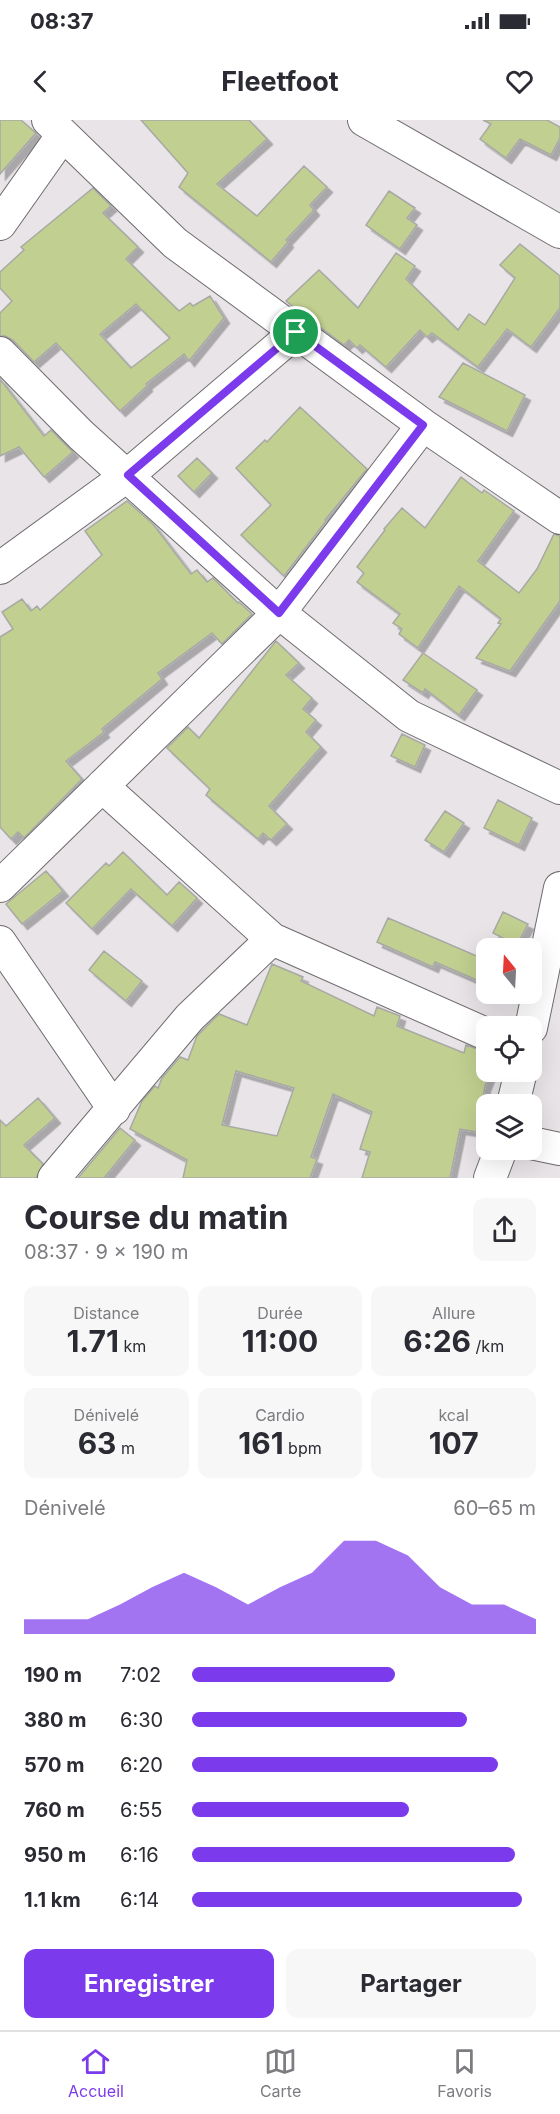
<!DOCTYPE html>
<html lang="fr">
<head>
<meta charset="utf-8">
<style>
	:root { --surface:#fff; --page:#f7f7f7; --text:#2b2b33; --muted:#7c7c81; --line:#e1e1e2; --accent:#7c3aed }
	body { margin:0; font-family:Inter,sans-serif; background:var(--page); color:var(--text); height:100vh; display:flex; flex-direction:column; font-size:22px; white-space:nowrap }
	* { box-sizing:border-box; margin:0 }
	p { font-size:20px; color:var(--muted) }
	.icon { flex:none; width:33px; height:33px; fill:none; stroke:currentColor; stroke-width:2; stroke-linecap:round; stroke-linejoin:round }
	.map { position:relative; height:1058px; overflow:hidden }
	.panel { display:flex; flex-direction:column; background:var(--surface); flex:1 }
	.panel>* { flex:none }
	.needle { width:39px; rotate:342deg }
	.fabs { position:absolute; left:476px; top:818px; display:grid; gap:12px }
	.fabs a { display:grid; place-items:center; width:66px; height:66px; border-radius:12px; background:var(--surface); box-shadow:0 6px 24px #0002; font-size:30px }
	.pin { position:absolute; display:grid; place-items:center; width:51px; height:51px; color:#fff; margin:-26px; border:3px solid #fff; border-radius:50%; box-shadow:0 2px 6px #0007 }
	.round { display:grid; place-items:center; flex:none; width:63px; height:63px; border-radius:12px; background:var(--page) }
	.headline { display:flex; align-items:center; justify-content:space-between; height:102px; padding:0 24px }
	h1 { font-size:33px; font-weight:700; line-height:45px }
	.stats { display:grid; grid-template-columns:repeat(3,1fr); gap:9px; height:102px; padding:6px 24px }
	.stats div { display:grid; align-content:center; border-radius:12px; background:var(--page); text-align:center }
	.stats b { font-size:30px; font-weight:700 }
	.stats small { font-size:16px; font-weight:400 }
	.stats p { font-size:16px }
	.chart { height:168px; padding:12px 24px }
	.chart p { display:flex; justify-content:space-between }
	.chart svg { width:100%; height:108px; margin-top:6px; fill:var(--accent); opacity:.7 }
	.primary-button { display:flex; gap:12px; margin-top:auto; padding:12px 24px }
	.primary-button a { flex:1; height:69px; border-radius:12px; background:var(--accent); color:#fff; font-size:24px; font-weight:700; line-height:69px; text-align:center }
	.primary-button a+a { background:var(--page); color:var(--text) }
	ul { padding:0 24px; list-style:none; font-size:20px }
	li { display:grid; grid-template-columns:96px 72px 1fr; align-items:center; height:45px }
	li i { height:15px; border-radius:8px; background:var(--accent) }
	.status { display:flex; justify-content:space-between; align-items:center; height:42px; padding:0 30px; background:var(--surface); direction:ltr }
	.status svg { height:16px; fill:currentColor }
	header { display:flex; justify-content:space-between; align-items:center; height:78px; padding:0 24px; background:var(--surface); font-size:27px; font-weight:700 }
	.dock { display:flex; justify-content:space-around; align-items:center; height:84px; border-top:2px solid var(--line); background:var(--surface); font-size:16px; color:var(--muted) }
	.dock a { display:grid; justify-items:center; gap:3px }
	.dock .on { color:var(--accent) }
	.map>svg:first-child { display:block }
	.building { fill:#c1d090; stroke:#a8a9a4; stroke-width:1.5; fill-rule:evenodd; filter:url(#shadow) }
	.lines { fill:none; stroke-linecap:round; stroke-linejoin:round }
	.street-casing { stroke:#6e6b6e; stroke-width:34 }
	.street { stroke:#fff; stroke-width:32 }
	.route-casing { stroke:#fff; stroke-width:12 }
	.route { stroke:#7c3aed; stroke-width:8 }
</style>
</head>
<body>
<div class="status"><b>08:37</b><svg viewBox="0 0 49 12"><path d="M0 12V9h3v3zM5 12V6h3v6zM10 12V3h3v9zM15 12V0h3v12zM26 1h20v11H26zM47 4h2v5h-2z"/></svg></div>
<header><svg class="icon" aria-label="back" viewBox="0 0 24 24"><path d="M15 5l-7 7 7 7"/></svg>Fleetfoot<svg class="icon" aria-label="heart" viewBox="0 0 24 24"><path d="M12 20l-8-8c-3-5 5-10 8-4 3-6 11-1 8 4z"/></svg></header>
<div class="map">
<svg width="560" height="1058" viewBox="0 0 560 1058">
	<defs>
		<filter id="shadow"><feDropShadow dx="5.5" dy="5.5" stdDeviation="0" flood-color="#0004"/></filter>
	</defs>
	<rect width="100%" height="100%" fill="#e8e4e8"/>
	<path class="building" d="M0,0H21L36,13L0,54Z
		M141,0H249L267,19L217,64L257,96L304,46L327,67L310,85L314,90L286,120L288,122L271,142L179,67L188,53Z
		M483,0H547L560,7V18L551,35L520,19L506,38L480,19L491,4Z
		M93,68L111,86L103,93L138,127L126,139L179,191L190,183L193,186L210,176L224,198L189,241L184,234L146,264L147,266L120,291L56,223L34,242L13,220L5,216H0V193L12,181L0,168V152L24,130L21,127ZM136,184L170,218L131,248L100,214Z
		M389,71L415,88L407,98L417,105L400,129L366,105Z
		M520,124L560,156V188L531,227L507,209L478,247L432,213L427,217L420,210L386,247L360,225L357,228L349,220L344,225L320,207L305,193L303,195L286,181L319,150L358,188L396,133L415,146L406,159L458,210L469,194L485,205L515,158L500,145Z
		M463,243L525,275L507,311L439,277Z
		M0,259L44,316L51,310L73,332L44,357L19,327L0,336Z
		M300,287L367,349L325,400L326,401L284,456L241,415L271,385L236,348L265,320L267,322Z
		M197,338L212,353L194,372L178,356Z
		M461,357L482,373L484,370L514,391L478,441L519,473L537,449L554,414L560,416V481L510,551L476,538L501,504L498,503L501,499L459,466L418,528L399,514L402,509L393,503L400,494L357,462L364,453L357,447L385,410L384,409L402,388L425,408Z
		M127,381L153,404L191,454L197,450L207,462L213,458L238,483L239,482L252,494L222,524L212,513L158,553L162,559L102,609L104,612L66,641L82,659L24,718L18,712L11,719L0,707V517L13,509L2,492L22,479L31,491L37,486L40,490L102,435L85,411Z
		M276,521L299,543L286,555L312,578L303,589L316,600L306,612L321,627L269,686L287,704L271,720L263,713L258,719L206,675L210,669L167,628L188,607L199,618Z
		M423,533L477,570L459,595L425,569L423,573L403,560Z
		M402,614L425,625L415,647L391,636Z
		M498,680L532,698L519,725L484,708Z
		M445,691L464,703L444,732L425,720Z
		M123,732L167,775L179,762L197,778L172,806L131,769L92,809L66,783L106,743L109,746Z
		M46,751L63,771L22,804L6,784Z
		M503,792L528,804L517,825L493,813Z
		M388,798L486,840V864L435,842L433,847L377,822Z
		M104,831L142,861L126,881L89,850Z
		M272,844L303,857L301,861L374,896L377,887L400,896L397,906L464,933L466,925L486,932V951H491L485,966L477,1012L460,1009L450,1058H362L370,1032L360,1029L372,992L333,974L311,1037L317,1039L310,1058H183L187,1040L130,1009L142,981L155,966L158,968L162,958L180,937L188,940L197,916L219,894L247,905ZM236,951L294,968L277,1016L222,1005Z
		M38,978L55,998L24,1025L43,1044L36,1058H0V1000L6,1006Z
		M120,1008L135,1020L104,1058H78Z"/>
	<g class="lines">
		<defs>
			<path id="street" d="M48,0L175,123L423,305L560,398
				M364,0L560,112
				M0,104L62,16
				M0,233L81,315L272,487L409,596L560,668
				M0,448L128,355L296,212
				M102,666L272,819L486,914
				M0,766L279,493L423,305
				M0,822L114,989
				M531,908L560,768
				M513,984L521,951
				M531,1023L560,1029
				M54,1058L190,897L272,819
				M490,1058L501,1029"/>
		</defs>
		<use href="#street" class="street-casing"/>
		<use href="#street" class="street"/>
	</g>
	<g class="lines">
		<defs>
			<path id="route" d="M296,212L423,305L279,493L128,355Z"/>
		</defs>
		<use href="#route" class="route-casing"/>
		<use href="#route" class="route"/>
	</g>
</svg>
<div class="fabs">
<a><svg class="needle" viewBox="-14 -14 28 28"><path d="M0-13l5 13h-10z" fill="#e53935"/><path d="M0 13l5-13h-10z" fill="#7c7c81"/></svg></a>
<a><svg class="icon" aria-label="locate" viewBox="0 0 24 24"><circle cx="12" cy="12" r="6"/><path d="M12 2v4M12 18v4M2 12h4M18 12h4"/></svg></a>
<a><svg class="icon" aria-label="layers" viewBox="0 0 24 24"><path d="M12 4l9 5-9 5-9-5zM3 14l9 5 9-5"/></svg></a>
</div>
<div class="pin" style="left:296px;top:212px;background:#1e9e55"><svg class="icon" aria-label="arrive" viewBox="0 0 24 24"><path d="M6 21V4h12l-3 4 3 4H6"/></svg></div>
</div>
<section class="panel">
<div class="headline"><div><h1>Course du matin</h1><p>08:37 · 9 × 190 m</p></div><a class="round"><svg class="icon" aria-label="share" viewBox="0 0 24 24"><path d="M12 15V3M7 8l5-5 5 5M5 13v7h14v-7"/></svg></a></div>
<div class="stats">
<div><p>Distance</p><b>1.71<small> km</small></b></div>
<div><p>Durée</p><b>11:00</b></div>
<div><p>Allure</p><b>6:26<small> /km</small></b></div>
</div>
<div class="stats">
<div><p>Dénivelé</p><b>63<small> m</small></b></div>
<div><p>Cardio</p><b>161<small> bpm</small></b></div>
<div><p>kcal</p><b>107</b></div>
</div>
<div class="chart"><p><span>Dénivelé</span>60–65 m</p>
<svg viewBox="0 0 160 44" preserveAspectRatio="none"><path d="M0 44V38L10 38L20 38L30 32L40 25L50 19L60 25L70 32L80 25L90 19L100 6L110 6L120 12L130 25L140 32L150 32L160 38V44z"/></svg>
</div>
<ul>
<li><b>190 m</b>7:02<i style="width:59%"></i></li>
<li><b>380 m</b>6:30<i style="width:80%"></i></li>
<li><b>570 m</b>6:20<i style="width:89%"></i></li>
<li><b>760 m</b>6:55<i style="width:63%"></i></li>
<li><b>950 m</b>6:16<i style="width:94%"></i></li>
<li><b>1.1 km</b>6:14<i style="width:96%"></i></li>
</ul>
<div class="primary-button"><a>Enregistrer</a><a>Partager</a></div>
</section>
<nav class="dock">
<a class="on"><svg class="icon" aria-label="home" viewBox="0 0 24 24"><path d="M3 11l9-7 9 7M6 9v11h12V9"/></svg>Accueil</a>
<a><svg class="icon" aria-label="map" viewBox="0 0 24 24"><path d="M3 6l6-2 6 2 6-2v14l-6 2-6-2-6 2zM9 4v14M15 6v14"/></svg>Carte</a>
<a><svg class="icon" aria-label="saved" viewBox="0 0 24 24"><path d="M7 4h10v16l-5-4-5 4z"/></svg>Favoris</a>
</nav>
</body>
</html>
